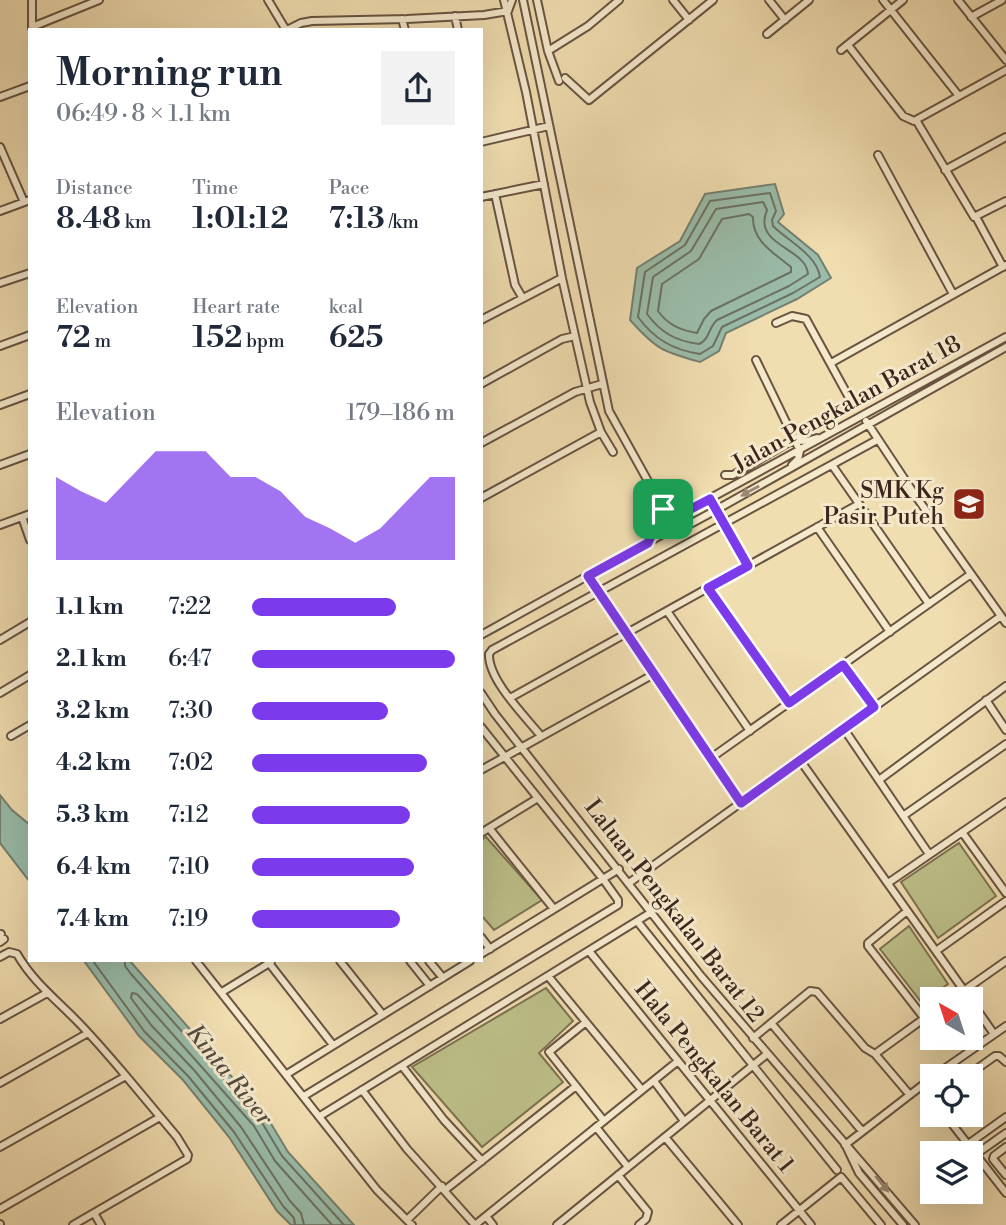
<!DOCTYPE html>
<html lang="en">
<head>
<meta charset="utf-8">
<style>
	:root { --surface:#fff; --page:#f2f2f3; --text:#1f2937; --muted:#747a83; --accent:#7c3aed }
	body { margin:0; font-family:"Libre Bodoni",serif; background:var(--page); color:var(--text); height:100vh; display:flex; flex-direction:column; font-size:26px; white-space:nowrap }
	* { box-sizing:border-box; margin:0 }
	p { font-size:23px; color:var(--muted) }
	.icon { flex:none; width:38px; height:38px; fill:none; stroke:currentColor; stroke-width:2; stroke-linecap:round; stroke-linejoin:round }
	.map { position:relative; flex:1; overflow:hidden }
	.drawer { position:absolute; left:28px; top:28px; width:455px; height:934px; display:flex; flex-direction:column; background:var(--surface); border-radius:0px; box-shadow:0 7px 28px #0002 }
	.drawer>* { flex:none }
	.needle { width:46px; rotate:321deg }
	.buttons { position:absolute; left:920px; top:987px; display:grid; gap:14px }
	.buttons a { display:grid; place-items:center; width:63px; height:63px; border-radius:0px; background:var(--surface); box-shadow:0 7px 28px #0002; font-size:35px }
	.pin { position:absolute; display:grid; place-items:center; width:60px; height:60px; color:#fff; margin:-30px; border-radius:14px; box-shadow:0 4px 10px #0006 }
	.round { display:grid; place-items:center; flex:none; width:74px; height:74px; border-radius:0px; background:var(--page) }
	.headline { display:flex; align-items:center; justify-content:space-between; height:119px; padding:0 28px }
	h1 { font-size:38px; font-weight:600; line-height:52px }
	.stats { display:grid; grid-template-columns:repeat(3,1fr); gap:10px; height:119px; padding:7px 28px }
	.stats div { display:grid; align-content:center }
	.stats b { font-size:30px; font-weight:600 }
	.stats small { font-size:19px; font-weight:400 }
	.stats p { font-size:19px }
	.chart { height:196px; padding:14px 28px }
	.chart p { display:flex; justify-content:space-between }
	.chart svg { width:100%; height:126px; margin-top:7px; fill:var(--accent); opacity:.7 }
	ul { padding:0 28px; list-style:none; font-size:23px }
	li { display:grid; grid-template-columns:112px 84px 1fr; align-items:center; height:52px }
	li i { height:18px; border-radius:9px; background:var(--accent) }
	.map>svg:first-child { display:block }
	.green { fill:#bdc089; stroke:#7c7353; stroke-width:2 }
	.water { fill:#9abca9; stroke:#748071; stroke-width:2 }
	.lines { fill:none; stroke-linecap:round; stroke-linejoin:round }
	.shore { stroke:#6b7163; stroke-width:2 }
	.minor-casing { stroke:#695442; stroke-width:10 }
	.minor { stroke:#f5e9cc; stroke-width:6 }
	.oneway { fill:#988874 }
	.route-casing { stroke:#fff; stroke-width:14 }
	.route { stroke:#7c3aed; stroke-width:9 }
	.labels { text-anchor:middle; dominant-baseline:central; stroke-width:6; stroke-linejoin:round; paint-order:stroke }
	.street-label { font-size:23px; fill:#3c261d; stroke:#f5e9cc }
	.poi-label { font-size:23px; fill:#3c261d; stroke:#f5e9cc; text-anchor:end }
	.water-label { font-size:24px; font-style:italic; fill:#544c40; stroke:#f5e9cc }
</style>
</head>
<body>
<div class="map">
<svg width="1006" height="1225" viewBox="0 0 1006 1225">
	<rect width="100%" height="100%" fill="#f0ddb0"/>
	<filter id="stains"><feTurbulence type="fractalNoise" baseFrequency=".00286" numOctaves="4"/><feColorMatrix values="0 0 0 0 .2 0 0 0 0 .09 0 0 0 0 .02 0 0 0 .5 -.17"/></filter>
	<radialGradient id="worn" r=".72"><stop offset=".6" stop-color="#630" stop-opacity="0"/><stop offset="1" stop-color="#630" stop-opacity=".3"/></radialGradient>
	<path class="green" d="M486,837L542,900L494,930L481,915V840Z
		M959,843L996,896L938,938L901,882Z
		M909,926L948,984L922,1003L880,949Z
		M546,988L573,1021L539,1053L563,1082L482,1147L412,1067Z"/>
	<path class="water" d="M775,184L784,214L778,222L818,255L831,278L797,299L726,333L719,351L700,362C662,351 657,350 630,320L637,268L680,241L705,194Z
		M0,795L12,810L30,825V882L0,843Z
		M84,961H130L267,1117L288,1152L354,1225H291L277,1211L229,1137L183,1080L139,1036Z"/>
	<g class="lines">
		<path class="shore" d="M770,193L776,211L772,220L773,226C788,241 817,255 820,277L793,293L722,327L713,346L700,354C673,350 654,339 638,317L645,272L685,245L710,201Z
			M763,202L767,210C752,246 806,247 808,274L789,286L717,320C708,328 710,339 699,344C676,341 661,333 647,314L653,277L691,251L716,209Z
			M749,214L753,217C752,241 774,253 791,267V272L711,311L704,319L697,333C680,330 668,325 658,311L662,284L699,259L722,219Z
			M93,961L144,1031L188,1076L234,1132L283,1206L294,1218L295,1225
			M125,961V966L131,974L261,1121L282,1156L344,1225
			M304,1225L301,1213L290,1201L241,1127L194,1070L151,1025L131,998L132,993L137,994L254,1126L275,1161L332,1225"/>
		<defs>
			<path id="minor" d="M268,0L286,30
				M504,0L526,92L562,278L590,402L601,432L613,452
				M523,0L609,411L674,528
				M537,0L548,51L559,81
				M673,0L689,20
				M769,0L785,20
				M883,0L959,96
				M958,0L1006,60
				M508,11L512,0
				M455,16L458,30
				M971,17L1002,0
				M402,19L405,30
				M32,27L99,0
				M32,28V0
				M287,30L301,23L312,21L407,19L484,15L508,11
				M767,34L809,0
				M848,45L903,116L914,121L1006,70
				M841,50L903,0
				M548,51L588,26L619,0
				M565,78L589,100L713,0
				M0,97L30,86
				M916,120L974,217L1006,201
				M481,142L549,126
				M0,147L24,202
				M878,155L953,294
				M945,170L1006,137
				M495,194L515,285L522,297
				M481,197L544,184
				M0,211L30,200
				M976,217L1003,267
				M0,283L30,273
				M481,320L562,278
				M0,346L30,335
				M756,360L800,451L798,459L792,465
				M831,363L1006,265
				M481,384L562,339L575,336
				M0,405L30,394
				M866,421L915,495L1006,623
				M795,440L807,441L817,438
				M481,443L575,392L602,384
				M0,465L30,454
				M832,465L929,604
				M725,475H733L851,406L852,403L806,319L792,316L776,323
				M481,498L601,432
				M710,499L749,566
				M663,509L687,511
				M22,517L30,540
				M0,525L30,514
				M675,527L687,511L1006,337
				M817,527L890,632
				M648,542L663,509
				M588,576L741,803
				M708,588L789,703
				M667,611L750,731
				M481,635L674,528L692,523L716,510L1006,347
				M0,640L30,622
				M843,665L874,707
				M0,693L30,675
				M481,693L495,714L701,976L915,1225
				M510,698L859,504
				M986,700L1006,730
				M844,729L929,854
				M11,736L30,725
				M541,736C525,716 488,680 489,654L492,650L877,440
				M711,758L971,574
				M800,760L970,999
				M481,770L654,674
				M879,780L1006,686
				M903,816L1006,744
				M489,828L554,909
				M962,832L1006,893
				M481,833L538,798
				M629,883L1001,616
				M888,883L1006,802
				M907,911L868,943V946L924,1018
				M637,921L837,1170
				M0,935L1,934
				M481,937L490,949
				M0,942L4,939
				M589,951L811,1225
				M936,951L1006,901
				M481,954L619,869
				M0,957L9,952L17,954C32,980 54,998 75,1019C93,1037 109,1056 126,1076L0,1147
				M196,961L377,1190L412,1225
				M340,961L383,1015
				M410,961L430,986
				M429,961L443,978
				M269,963L333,1045
				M548,976L642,1090
				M222,992L271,962
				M952,999L1006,961
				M971,1001L994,1034
				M0,1019L47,993
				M586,1022L549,1052L604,1121
				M771,1023L862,1131
				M753,1038L810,991L817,992L865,1048L875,1054L909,1094
				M875,1054L933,1012
				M402,1066L444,1120L482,1161
				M287,1074L470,961
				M934,1076L1006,1026
				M967,1076L995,1056H999L1006,1062
				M654,1081L684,1121
				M0,1083L88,1033
				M362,1090L407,1149L475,1225
				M304,1096L618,905V900L603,879L481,727
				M945,1115L1006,1193
				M320,1116L650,913
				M596,1127L628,1167
				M665,1137L738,1225
				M845,1145L933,1077
				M967,1145L1006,1117
				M1006,1147L994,1156L993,1159L1006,1175
				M847,1148L859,1173L903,1225
				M975,1155L1006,1133
				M618,1175L648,1212L646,1219L639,1225
				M445,1190L576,1086
				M0,1209L160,1117
				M94,1213L101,1225
				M486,1216L493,1225
				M407,1220L442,1186
				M0,1224V1225
				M73,1225L187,1159L188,1155L177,1137L126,1076
				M475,1225L678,1061
				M557,1225L767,1054
				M781,1225L841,1177L881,1225"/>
		</defs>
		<use href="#minor" class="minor-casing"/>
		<use href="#minor" class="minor"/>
	</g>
	<defs><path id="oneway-solid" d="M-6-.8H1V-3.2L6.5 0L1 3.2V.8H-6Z" transform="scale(1.75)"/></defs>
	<g class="oneway">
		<use href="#oneway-solid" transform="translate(750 491) rotate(151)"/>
		<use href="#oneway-solid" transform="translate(882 1184) rotate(51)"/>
	</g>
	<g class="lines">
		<defs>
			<path id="route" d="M710,499L748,566L708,588L789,703L843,665L874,707L741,803L588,576L648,543L663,509L687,511Z"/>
		</defs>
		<use href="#route" class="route-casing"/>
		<use href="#route" class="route"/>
	</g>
	<defs>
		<symbol id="school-square" viewBox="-11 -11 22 22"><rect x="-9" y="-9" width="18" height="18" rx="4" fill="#8f2418" stroke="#f5e9cc"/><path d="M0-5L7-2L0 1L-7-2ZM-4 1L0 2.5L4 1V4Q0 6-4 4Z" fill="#fff"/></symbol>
	</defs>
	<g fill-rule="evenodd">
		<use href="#school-square" x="950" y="485" width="38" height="38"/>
	</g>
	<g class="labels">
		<g class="street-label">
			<text transform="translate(847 404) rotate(-29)">Jalan Pengkalan Barat 18</text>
			<text transform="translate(674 911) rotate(52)">Laluan Pengkalan Barat 12</text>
			<text transform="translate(714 1077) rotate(51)">Hala Pengkalan Barat 1</text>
		</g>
		<g class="poi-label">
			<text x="944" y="491">SMK Kg<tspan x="944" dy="26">Pasir Puteh</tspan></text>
		</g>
		<g class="water-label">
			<text transform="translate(229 1075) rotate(51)">Kinta River</text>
		</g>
	</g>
	<rect width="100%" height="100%" filter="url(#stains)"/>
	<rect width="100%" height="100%" fill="url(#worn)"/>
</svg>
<div class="buttons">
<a><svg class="needle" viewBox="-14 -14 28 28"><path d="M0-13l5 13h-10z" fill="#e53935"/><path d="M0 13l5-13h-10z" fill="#747a83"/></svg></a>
<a><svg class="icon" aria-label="locate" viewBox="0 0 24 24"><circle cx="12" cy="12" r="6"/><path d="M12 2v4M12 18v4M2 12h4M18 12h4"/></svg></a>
<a><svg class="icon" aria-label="layers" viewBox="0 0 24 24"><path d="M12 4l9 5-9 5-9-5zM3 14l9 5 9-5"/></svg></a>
</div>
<div class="pin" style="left:663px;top:509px;background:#1e9e55"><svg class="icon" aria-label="arrive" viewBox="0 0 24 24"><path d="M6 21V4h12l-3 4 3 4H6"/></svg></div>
<section class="drawer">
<div class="headline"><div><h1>Morning run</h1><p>06:49 · 8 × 1.1 km</p></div><a class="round"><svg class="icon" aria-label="share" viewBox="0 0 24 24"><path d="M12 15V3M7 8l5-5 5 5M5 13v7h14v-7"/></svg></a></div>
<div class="stats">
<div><p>Distance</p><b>8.48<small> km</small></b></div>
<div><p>Time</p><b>1:01:12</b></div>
<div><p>Pace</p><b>7:13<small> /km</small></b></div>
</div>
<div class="stats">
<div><p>Elevation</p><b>72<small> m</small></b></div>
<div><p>Heart rate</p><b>152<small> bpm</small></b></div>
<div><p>kcal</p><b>625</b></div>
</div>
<div class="chart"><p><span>Elevation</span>179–186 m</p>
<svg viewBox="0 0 160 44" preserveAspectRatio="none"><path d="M0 44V15L10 20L20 24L30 15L40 6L50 6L60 6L70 15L80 15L90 20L100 29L110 33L120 38L130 33L140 24L150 15L160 15V44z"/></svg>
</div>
<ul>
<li><b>1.1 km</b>7:22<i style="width:71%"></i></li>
<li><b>2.1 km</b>6:47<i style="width:100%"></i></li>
<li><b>3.2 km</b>7:30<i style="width:67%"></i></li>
<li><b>4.2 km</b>7:02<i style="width:86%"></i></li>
<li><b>5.3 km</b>7:12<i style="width:78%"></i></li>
<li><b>6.4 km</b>7:10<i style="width:80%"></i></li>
<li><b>7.4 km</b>7:19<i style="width:73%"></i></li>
</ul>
</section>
</div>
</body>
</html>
